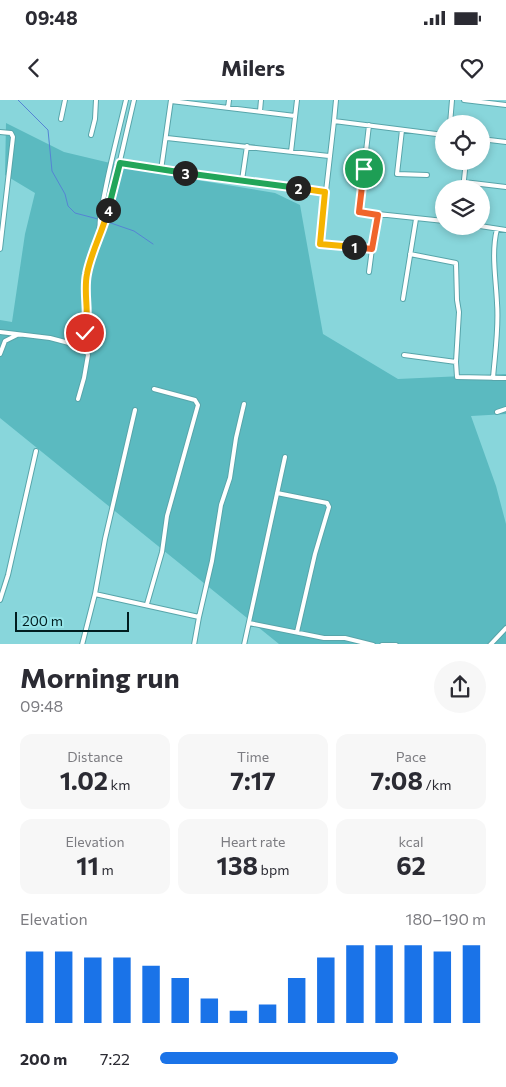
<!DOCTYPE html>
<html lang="en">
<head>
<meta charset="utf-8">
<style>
	:root { --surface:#fff; --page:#f7f7f7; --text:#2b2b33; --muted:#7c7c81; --accent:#1a73e8 }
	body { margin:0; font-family:Commissioner,sans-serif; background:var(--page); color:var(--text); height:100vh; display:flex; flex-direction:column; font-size:19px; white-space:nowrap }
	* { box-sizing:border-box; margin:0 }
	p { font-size:16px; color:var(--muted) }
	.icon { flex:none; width:28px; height:28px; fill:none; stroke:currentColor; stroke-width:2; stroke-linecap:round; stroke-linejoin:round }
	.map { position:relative; height:544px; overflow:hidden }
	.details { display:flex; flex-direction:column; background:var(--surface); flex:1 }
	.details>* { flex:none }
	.controls { position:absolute; left:435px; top:15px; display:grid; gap:10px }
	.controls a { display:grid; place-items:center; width:55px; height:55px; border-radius:50%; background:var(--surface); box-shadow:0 2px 8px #0003; font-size:25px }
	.scale { position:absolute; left:15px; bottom:12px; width:114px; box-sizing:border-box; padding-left:5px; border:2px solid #001d1f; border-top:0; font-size:14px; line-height:18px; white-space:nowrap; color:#001d1f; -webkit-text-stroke:4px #95e4e8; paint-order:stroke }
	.pin { position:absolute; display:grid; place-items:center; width:42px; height:42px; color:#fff; margin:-21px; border:2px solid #fff; border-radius:50%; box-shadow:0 1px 5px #0007 }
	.km { position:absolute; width:25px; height:25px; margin:-12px; border-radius:50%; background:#222; color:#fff; font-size:14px; line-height:25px; text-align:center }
	.round { display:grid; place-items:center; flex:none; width:52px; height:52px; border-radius:26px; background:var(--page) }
	.headline { display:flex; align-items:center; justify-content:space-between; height:85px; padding:0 20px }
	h1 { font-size:28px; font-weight:700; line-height:38px }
	.stats { display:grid; grid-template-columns:repeat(3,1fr); gap:8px; height:85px; padding:5px 20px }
	.stats div { display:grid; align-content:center; border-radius:12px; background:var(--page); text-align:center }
	.stats b { font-size:25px; font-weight:700 }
	.stats small { font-size:14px; font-weight:400 }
	.stats p { font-size:14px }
	.chart { height:140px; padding:10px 20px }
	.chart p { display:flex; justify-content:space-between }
	.chart svg { width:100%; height:90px; margin-top:5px; stroke:var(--accent); stroke-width:6 }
	ul { padding:0 20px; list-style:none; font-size:16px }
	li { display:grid; grid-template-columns:80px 60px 1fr; align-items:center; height:38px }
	li i { height:12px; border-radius:6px; background:var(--accent) }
	.status { display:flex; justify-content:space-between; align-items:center; height:35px; padding:0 25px; background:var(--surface); direction:ltr }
	.status svg { height:14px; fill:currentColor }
	header { display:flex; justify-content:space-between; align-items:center; height:65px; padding:0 20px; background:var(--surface); font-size:22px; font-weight:700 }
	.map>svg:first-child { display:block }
	.green { fill:#5bbac0 }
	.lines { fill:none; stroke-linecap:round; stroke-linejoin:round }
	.stream { stroke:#5584d4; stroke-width:1 }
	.minor-casing { stroke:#58a5aa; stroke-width:6 }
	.minor { stroke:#fff; stroke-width:4 }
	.split-1-casing { stroke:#fff; stroke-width:10 }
	.split-2-casing { stroke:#fff; stroke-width:10 }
	.split-3-casing { stroke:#fff; stroke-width:10 }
	.split-4-casing { stroke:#fff; stroke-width:10 }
	.split-5-casing { stroke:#fff; stroke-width:10 }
	.split-1 { stroke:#f0652b; stroke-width:6 }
	.split-2 { stroke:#f5b400; stroke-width:6 }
	.split-3 { stroke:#22a559; stroke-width:6 }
	.split-4 { stroke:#22a559; stroke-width:6 }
	.split-5 { stroke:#f5b400; stroke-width:6 }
</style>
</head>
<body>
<div class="status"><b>09:48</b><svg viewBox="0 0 49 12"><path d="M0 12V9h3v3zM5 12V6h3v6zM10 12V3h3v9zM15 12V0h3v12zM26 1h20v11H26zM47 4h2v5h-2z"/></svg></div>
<header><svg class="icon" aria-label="back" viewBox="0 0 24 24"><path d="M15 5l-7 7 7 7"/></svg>Milers<svg class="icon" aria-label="heart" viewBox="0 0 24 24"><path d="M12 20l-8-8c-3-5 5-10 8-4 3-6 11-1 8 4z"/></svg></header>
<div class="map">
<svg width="506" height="545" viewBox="0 0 506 545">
	<rect width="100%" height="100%" fill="#88d6db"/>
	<path class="green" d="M6,23L64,52L148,72L275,93L300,105L323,234L398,279L506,274V314L471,316L496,386L506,424V544H279L0,318V220L12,222L25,134L35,93L5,75Z"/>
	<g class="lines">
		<path class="stream" d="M18,0L48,30L52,71L65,94L68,106L75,113L98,119
			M102,120L134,131L153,144"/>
		<defs>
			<path id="minor" d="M126,0C119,30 111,60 105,91C102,106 98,121 100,136L105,126L134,0
				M336,0L334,21L444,35
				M464,0L506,5
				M171,1L295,16
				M228,8L229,0
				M260,11L261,0
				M61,19L65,0
				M334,21L320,144L372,149L378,115
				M450,24L452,0
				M369,25L359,112L444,121
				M402,30L397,74L427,75
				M0,32L11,33L13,37L0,149
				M91,35L95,19L96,0
				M167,38L329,56
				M481,39L506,42
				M291,52L297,0
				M120,63L325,92
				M161,70L171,0
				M242,80L247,46
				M464,82L506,87
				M463,89L466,61
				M480,126L506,130
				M369,172L372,149
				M403,199L416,119
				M0,232L50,238L69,243L81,240L88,255L84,278L78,299
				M81,240C94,219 83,196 87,174C89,161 96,148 100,136
				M0,254L5,241L17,235
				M404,255L456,262L459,212L457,200L456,163L410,154
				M456,262L457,277L506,278
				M493,278C495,253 499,228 497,203C496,179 491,153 497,129
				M497,312L506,309
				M277,393L327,403L329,407L315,454L297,532
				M95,494L199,517
				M0,500L8,475L36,351
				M147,504L162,452L167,416L198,305L195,300L154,289
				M249,523L324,538H345L373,545
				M82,545L95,494L105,439L135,310
				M194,545L199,517L212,461L221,405L230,378L236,338L244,304
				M244,545L285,357
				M382,545H396
				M490,545L506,528"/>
		</defs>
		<use href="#minor" class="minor-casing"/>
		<use href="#minor" class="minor"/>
	</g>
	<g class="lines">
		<defs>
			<path id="split-1" d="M354,147L372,149L378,115L359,112L364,69"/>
			<path id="split-2" d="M298,88L325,92L320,144L354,147"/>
			<path id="split-3" d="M185,73L298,88"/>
			<path id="split-4" d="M108,110L120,63L185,73"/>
			<path id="split-5" d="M85,233C90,213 83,193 87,174C91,152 103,131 108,110"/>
		</defs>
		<use href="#split-1" class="split-1-casing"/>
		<use href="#split-2" class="split-2-casing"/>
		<use href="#split-3" class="split-3-casing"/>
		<use href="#split-4" class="split-4-casing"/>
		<use href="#split-5" class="split-5-casing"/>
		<use href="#split-1" class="split-1"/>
		<use href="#split-2" class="split-2"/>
		<use href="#split-3" class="split-3"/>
		<use href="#split-4" class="split-4"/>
		<use href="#split-5" class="split-5"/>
	</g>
</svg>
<div class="controls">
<a><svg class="icon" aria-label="locate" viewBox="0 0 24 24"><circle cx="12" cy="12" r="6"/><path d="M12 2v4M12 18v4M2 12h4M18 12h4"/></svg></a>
<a><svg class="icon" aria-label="layers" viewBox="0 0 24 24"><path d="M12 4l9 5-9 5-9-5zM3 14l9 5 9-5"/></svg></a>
</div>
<div class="scale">200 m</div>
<div class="pin" style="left:364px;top:69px;background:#1e9e55"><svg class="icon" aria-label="arrive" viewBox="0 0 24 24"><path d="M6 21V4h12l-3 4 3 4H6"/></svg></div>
<div class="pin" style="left:85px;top:233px;background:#d93025"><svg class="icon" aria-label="check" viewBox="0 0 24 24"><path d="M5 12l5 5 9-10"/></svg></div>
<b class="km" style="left:354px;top:147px">1</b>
<b class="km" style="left:298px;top:88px">2</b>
<b class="km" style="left:185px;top:73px">3</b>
<b class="km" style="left:108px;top:110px">4</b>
</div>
<section class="details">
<div class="headline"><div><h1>Morning run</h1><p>09:48</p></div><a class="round"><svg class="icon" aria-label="share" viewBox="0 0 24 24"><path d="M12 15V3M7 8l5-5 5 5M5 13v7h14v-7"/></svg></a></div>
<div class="stats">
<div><p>Distance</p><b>1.02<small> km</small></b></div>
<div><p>Time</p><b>7:17</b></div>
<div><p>Pace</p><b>7:08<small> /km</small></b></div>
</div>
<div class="stats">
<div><p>Elevation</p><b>11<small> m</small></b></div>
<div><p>Heart rate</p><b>138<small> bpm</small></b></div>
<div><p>kcal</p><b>62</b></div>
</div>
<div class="chart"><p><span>Elevation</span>180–190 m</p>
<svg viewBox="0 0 160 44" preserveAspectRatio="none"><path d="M5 44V9M15 44V9M25 44V12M35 44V12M45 44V16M55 44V22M65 44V32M75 44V38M85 44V35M95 44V22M105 44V12M115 44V6M125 44V6M135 44V6M145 44V9M155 44V6"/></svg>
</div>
<ul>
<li><b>200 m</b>7:22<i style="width:73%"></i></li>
</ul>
</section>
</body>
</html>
